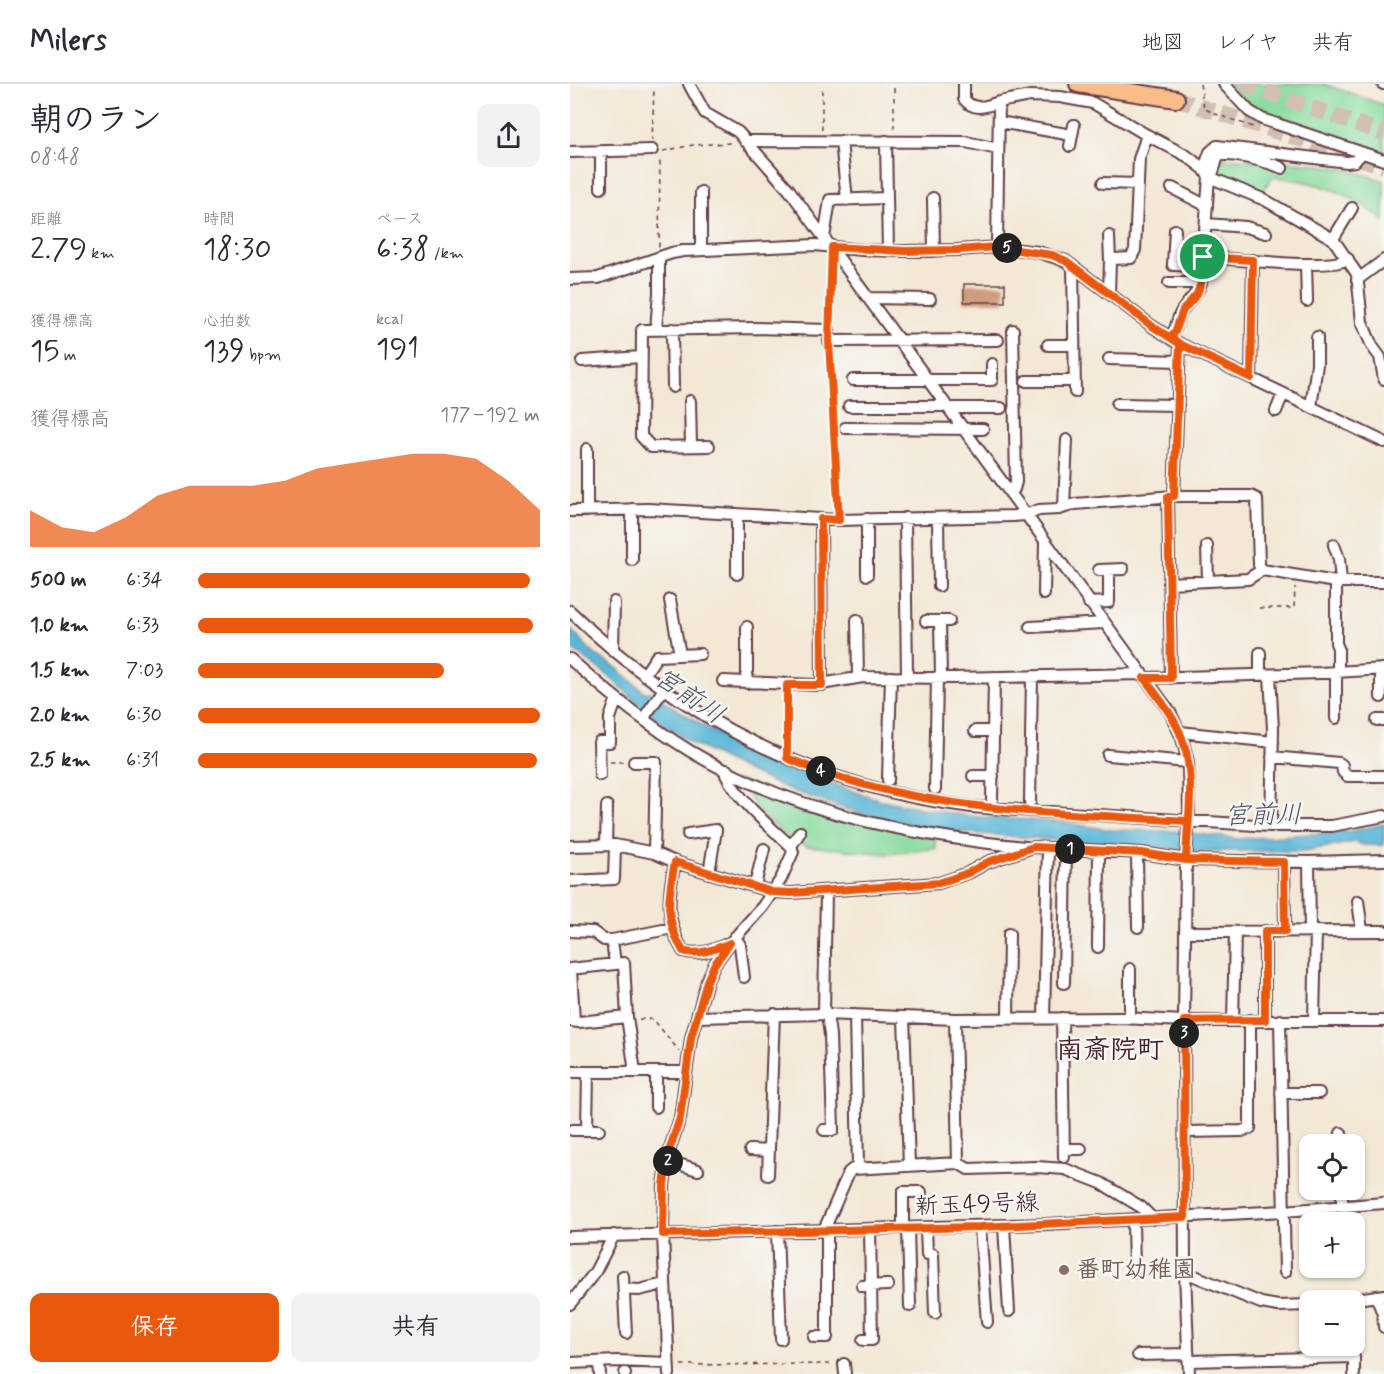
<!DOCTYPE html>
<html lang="ja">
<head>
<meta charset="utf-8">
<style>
	:root { --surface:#fff; --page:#f2f2f3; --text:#2b2b33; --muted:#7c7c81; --line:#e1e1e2; --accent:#ea580c }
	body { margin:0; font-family:Mynerve,"Klee One",sans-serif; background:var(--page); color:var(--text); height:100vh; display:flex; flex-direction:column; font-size:22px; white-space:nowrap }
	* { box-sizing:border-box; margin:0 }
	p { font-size:20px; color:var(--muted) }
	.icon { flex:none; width:33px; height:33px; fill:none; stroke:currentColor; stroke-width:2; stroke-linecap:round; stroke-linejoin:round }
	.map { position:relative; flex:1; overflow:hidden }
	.sheet { display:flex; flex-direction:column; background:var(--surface); width:570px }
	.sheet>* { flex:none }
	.buttons { position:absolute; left:729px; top:1050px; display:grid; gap:12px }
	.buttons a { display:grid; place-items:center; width:66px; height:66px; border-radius:12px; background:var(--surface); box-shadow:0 2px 4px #0004; font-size:30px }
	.pin { position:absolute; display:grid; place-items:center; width:51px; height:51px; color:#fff; margin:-26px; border:3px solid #fff; border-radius:50%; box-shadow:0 2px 6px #0007 }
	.km { position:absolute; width:30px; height:30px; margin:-15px; border-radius:50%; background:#222; color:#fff; font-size:16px; line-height:30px; text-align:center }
	.round { display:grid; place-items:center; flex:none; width:63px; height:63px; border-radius:12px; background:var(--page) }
	.head { display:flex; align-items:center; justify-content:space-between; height:102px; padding:0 30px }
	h1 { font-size:33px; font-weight:600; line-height:45px }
	.metrics { display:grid; grid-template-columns:repeat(3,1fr); gap:9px; height:102px; padding:6px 30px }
	.metrics div { display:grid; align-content:center }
	.metrics b { font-size:30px; font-weight:600 }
	.metrics small { font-size:16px; font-weight:400 }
	.metrics p { font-size:16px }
	.chart { height:168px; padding:12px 30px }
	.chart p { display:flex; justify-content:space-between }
	.chart svg { width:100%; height:108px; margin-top:6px; fill:var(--accent); opacity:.7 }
	.primary-button { display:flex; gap:12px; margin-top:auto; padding:12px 30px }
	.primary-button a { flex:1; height:69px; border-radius:12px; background:var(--accent); color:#fff; font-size:24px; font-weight:600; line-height:69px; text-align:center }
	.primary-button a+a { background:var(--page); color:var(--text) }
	ul { padding:0 30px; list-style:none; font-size:20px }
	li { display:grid; grid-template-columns:96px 72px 1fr; align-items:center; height:45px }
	li i { height:15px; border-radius:8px; background:var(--accent) }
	header { display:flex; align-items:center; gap:36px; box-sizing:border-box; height:84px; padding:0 30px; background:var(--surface); border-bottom:2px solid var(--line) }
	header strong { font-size:28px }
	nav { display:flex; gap:33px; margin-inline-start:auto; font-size:21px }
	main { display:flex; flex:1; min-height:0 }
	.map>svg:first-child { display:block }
	.green { fill:#88dc9e; stroke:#697e64; stroke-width:1.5 }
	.water { fill:#5ab7d8; stroke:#526b82; stroke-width:1.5 }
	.building { fill:#d09c80 }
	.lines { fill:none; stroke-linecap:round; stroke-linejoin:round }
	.primary-tunnel { stroke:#d1c0b3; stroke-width:16; stroke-dasharray:16 8; stroke-linecap:butt }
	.street-casing { stroke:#633d44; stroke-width:14 }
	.primary-casing { stroke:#633d44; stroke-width:20 }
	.path { stroke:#633d44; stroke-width:1.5; stroke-dasharray:4.5 4.5; stroke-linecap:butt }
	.street { stroke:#fff; stroke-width:10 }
	.primary { stroke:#fabc8b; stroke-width:16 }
	.route-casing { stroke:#fff; stroke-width:12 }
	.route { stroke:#ea580c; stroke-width:8 }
	.education-dot { fill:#8d6e63; stroke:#f6f6f2; stroke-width:2 }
	.labels { text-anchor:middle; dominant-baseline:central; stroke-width:5; stroke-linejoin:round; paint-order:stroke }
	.street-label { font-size:24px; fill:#4a1f2b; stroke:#f6f6f2 }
	.education-label { font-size:24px; font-weight:bold; fill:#785e54; stroke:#f6f6f2; text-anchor:start }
	.water-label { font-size:26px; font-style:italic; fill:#505468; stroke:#f6f6f2 }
	.quarter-label { font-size:27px; font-weight:bold; fill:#4a1f2b; stroke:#f6f6f2 }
</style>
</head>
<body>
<header>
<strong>Milers</strong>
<nav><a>地図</a><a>レイヤ</a><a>共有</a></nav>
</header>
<main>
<section class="sheet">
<div class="head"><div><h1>朝のラン</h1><p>08:48</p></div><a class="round"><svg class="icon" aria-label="share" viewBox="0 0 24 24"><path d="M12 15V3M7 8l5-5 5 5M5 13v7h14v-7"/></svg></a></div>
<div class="metrics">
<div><p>距離</p><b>2.79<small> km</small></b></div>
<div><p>時間</p><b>18:30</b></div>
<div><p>ペース</p><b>6:38<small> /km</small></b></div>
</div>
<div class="metrics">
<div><p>獲得標高</p><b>15<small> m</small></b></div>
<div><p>心拍数</p><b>139<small> bpm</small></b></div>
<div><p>kcal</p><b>191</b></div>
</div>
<div class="chart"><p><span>獲得標高</span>177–192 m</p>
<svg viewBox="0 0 160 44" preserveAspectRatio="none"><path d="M0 44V29L10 36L20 38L30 32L40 23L50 19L60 19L70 19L80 17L90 12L100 10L110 8L120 6L130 6L140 8L150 17L160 29V44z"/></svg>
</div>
<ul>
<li><b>500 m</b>6:34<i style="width:97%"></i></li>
<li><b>1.0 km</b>6:33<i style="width:98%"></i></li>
<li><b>1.5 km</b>7:03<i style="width:72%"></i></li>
<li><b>2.0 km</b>6:30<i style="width:100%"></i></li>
<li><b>2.5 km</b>6:31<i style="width:99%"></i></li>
</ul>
<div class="primary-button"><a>保存</a><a>共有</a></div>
</section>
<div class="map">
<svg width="814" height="1290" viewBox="0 0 814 1290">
	<rect width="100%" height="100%" fill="#f6f6f2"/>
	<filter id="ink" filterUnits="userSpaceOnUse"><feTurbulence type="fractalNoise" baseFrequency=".0167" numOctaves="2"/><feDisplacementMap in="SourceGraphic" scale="12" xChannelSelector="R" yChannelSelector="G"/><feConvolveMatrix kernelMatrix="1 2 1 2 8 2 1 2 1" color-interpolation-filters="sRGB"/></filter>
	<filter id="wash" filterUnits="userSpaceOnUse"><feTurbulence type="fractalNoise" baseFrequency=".008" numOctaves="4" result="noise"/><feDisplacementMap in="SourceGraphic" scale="24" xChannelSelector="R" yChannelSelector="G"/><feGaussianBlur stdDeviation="1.35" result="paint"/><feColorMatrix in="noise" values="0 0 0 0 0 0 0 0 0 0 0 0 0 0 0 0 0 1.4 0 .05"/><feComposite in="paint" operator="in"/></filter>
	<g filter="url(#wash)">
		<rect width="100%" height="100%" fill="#f3e8d5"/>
		<path class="green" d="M658,0H753L814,21V70L692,32Z
			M650,75C705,76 763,77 814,97V137C783,109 743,96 702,93L691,110L653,95L647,89Z
			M166,696L365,755L366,764L319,770L236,762L220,754L194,733Z"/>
		<path class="water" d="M0,545L24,570L47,584L74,608H79L137,644L191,671L285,708L311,716L355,725L398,732L489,738L542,746L605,747L668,755L782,747L814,740V761H794L785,758L734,767H628L411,750L362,745L292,730L220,706L179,688L122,659L86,635L35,589L0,564Z"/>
		<g id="blocks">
			<path class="building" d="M394,200H435V218H394Z"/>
		</g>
	</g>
	<g filter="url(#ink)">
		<use href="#blocks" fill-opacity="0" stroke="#633d44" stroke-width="1.5"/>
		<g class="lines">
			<path class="primary-tunnel" d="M673,0L814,49
				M606,15L814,82"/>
			<defs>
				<path id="street" d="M119,0L135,29L168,48L220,107L600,628L612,654L618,678L619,727L616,776L614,937L615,1188L619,1290
					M394,0V15C404,28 416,22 429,18L427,163
					M654,0L679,27L692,35L814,76
					M813,0H814
					M429,18L460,12L490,13L523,19L575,50L617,72L634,85L639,93L695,116L763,155L787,190L792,238L802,262L810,273L814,295
					M429,38L502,51
					M175,57L396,58L428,65
					M271,57L277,116
					M316,57L318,167
					M500,62L504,41
					M0,68L82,66
					M634,85L640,68L647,62L777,78L785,77L792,69
					M533,99L567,100
					M31,104V67
					M602,104L637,122
					M131,108V166
					M363,114L364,167
					M636,140L676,143L696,149
					M605,146L603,181L632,182
					M539,152L540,177
					M254,154L260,116L317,114
					M763,155L782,124
					M633,173C660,174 760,187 778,175
					M736,180L737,217
					M503,182L505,308
					M0,195L28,194L102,169L113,167L245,161L292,166L335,167L388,166L427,163L468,168L496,177L582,242L610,260L814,358
					M787,196L814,176
					M599,199H631
					M539,209L540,177L544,175L561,174L565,166L569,75L577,51
					M299,214L360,215
					M86,245L89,209V174
					M102,245L103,303
					M600,253C608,245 606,235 612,227C619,216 627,211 631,199L639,93L643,88L648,72C661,68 699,78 712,84
					M259,257L428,256
					M478,261H504
					M539,275L609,277
					M12,277L71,273
					M681,294L683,176
					M283,296H422V280
					M456,297H504
					M120,317L121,362
					M547,320L608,321
					M279,322H377
					M741,323L747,280V253
					M378,324H431
					M706,327L713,310
					M275,344L413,345
					M139,362L81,363L71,352L72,246L185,244L259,246
					M440,409L444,405L446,398L443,246
					M604,412L610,260
					M598,413L601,594
					M494,422L497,356
					M62,425V476
					M0,427L78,425L269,436L443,432L455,431L469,426L489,425L505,420L604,412H681L687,415L689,481L692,486L766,498H814
					M17,427V365
					M335,434L337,593
					M368,434L369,502
					M251,435L252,601
					M297,435V491
					M764,461L769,475L771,498
					M637,462L638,497
					M529,486L553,485
					M167,490V430
					M766,498V559L768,564V588
					M599,499L678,495L692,486
					M474,510L475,458
					M100,516L110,571
					M519,519L539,518V486
					M0,527C114,637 244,703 402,723L701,742H762L814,732
					M287,536L288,593
					M356,537H379
					M370,537L371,594
					M460,543L534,539
					M43,567L44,518
					M0,575C38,609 76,640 120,667C220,728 340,752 456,763
					M811,585V613
					M74,591L87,572L130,570
					M690,591V569
					M700,591L703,645L701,742
					M575,594L750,589L814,585
					M153,597L245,601L293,593L383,594L571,590
					M177,599V543
					M766,634V588
					M73,635L94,605
					M807,636H814
					M405,647H423
					M610,648L703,658
					M538,671L618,678
					M702,673L769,679L772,681L773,688L777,692H814
					M64,678H86L84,769
					M30,691L29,658H40V634L46,617
					M403,692H423
					M318,696L321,593
					M365,705L367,593
					M422,716L424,593
					M460,718L462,592
					M118,750L146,746L139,789
					M36,761L37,722
					M0,762L45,761L84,769L105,778L202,808L221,809L369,799L398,789L418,778L463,763L572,769L616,776L669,777L739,778L814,776
					M221,762L230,748
					M567,769L568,843
					M105,778C98,811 95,837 113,867C129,872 144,866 159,859
					M714,778L715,847
					M739,778L740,847
					M0,797L44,795L45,761
					M185,801L194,765
					M788,817L792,847
					M0,847L23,848L34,856H42L103,844
					M695,847V936
					M617,848L814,847
					M165,853L170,861L174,893
					M42,856L45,880
					M528,863L529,767
					M0,885L54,879L57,933L9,938L0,937
					M1,885L4,937
					M494,899L496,765
					M254,930L256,807
					M285,931L288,1083
					M57,933L65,988
					M127,933L254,930L385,935L552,934L614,937H814
					M334,933L339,1082
					M474,934L478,764
					M492,934L494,1073
					M560,934V885
					M438,935L439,850
					M663,936L665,848
					M710,936L715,1188
					M744,936L746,847
					M0,988H115
					M86,988V1023
					M711,1009H749
					M2,1046H29
					M17,1046L18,988
					M254,1046H263L260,951L257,930
					M615,1048L672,1047L680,1044V936
					M771,1049V1060
					M494,1065H511
					M180,1066L199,1067
					M98,1077L128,1086
					M388,1079L398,1085L467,1083L495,1085L531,1099L571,1123L583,1135
					M198,1091L204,930
					M772,1106V1122
					M563,1136L564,1188
					M434,1142L439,1227
					M410,1143L417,1238
					M333,1144V1108H351
					M338,1144L340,1222
					M356,1144L357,1170H363L365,1229
					M254,1146L279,1088L283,1085L388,1079L385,935
					M207,1147L211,1255
					M0,1153L477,1140L714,1127L814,1119
					M615,1188L691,1219L708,1222L740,1221
					M53,1192L56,1249
					M292,1202L318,1201
					M54,1205L69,1206L94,1200
					M806,1212L813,1230L814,1243
					M780,1216L814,1211
					M0,1220L25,1188L44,1151
					M244,1253H257V1146
					M293,1256H302L300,1145
					M568,1271L618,1270
					M619,1277L784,1273V1290
					M29,1278L30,1290
					M0,1279L47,1277L98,1279
					M274,1280L275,1290
					M55,1289V1290
					M99,1290L93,1150L94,1101L99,1067L110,1034L121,954L137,897L144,881L160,859L193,822L211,795L223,768L221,762C200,743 169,717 156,691L157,686"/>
				<path id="primary" d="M508,0L606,15"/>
			</defs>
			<use href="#street" class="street-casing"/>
			<use href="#primary" class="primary-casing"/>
			<path class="path" d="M630,0L634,24L643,29L683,43
				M324,4V45
				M252,46V5
				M82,57L84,4
				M93,67L123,61L162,59
				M89,163L90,75
				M259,234L261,182
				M259,269L269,426
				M689,524H724L725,503
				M217,611V660
				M40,678H53
				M69,935H83L109,967
				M111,1281L262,1280"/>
			<use href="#street" class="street"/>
			<use href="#primary" class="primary"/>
		</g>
	</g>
	<g class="lines" filter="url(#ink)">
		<defs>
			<path id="route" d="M633,173L631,199L627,210L613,226L605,248L600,253L610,260L604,412L598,413L601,594H574C588,613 604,632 612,654C626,692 618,736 616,776L572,769L463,763L418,778L398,789L369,799L221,809L202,808L105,778C98,812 94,836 113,867C129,872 145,865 160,859L144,881L137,897L121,954L110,1034L99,1067L94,1101L93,1150L410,1143L615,1133L614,937L695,936V847H715L714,778L616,776L618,737C481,728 345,729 217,674V601H252L251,435L269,436L259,257L262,163L335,167L388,166L427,163L482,171L496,177L582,242L610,260L681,294L683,176L633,173"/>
		</defs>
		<use href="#route" class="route-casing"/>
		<use href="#route" class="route"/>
	</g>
	<circle class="education-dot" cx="494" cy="1186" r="6"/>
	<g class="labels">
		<g class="street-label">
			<text transform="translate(407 1121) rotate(-2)">新玉49号線</text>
		</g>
		<g class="education-label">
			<text x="506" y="1186">番町幼稚園</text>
		</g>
		<g class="water-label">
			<text transform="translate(119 613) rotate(34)">宮前川</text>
			<text transform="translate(693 732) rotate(-1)">宮前川</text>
		</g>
		<g class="quarter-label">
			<text x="540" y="966">南斎院町</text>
		</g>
	</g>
</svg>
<div class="buttons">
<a><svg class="icon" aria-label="locate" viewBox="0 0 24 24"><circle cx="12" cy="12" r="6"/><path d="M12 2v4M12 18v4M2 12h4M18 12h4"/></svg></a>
<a>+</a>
<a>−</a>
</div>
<div class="pin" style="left:633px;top:173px;background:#1e9e55"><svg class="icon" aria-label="arrive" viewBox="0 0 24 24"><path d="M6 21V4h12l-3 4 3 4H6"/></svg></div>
<b class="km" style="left:500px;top:765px">1</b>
<b class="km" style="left:98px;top:1077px">2</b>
<b class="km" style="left:614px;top:949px">3</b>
<b class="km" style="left:251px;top:687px">4</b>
<b class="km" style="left:437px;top:164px">5</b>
</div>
</main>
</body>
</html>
